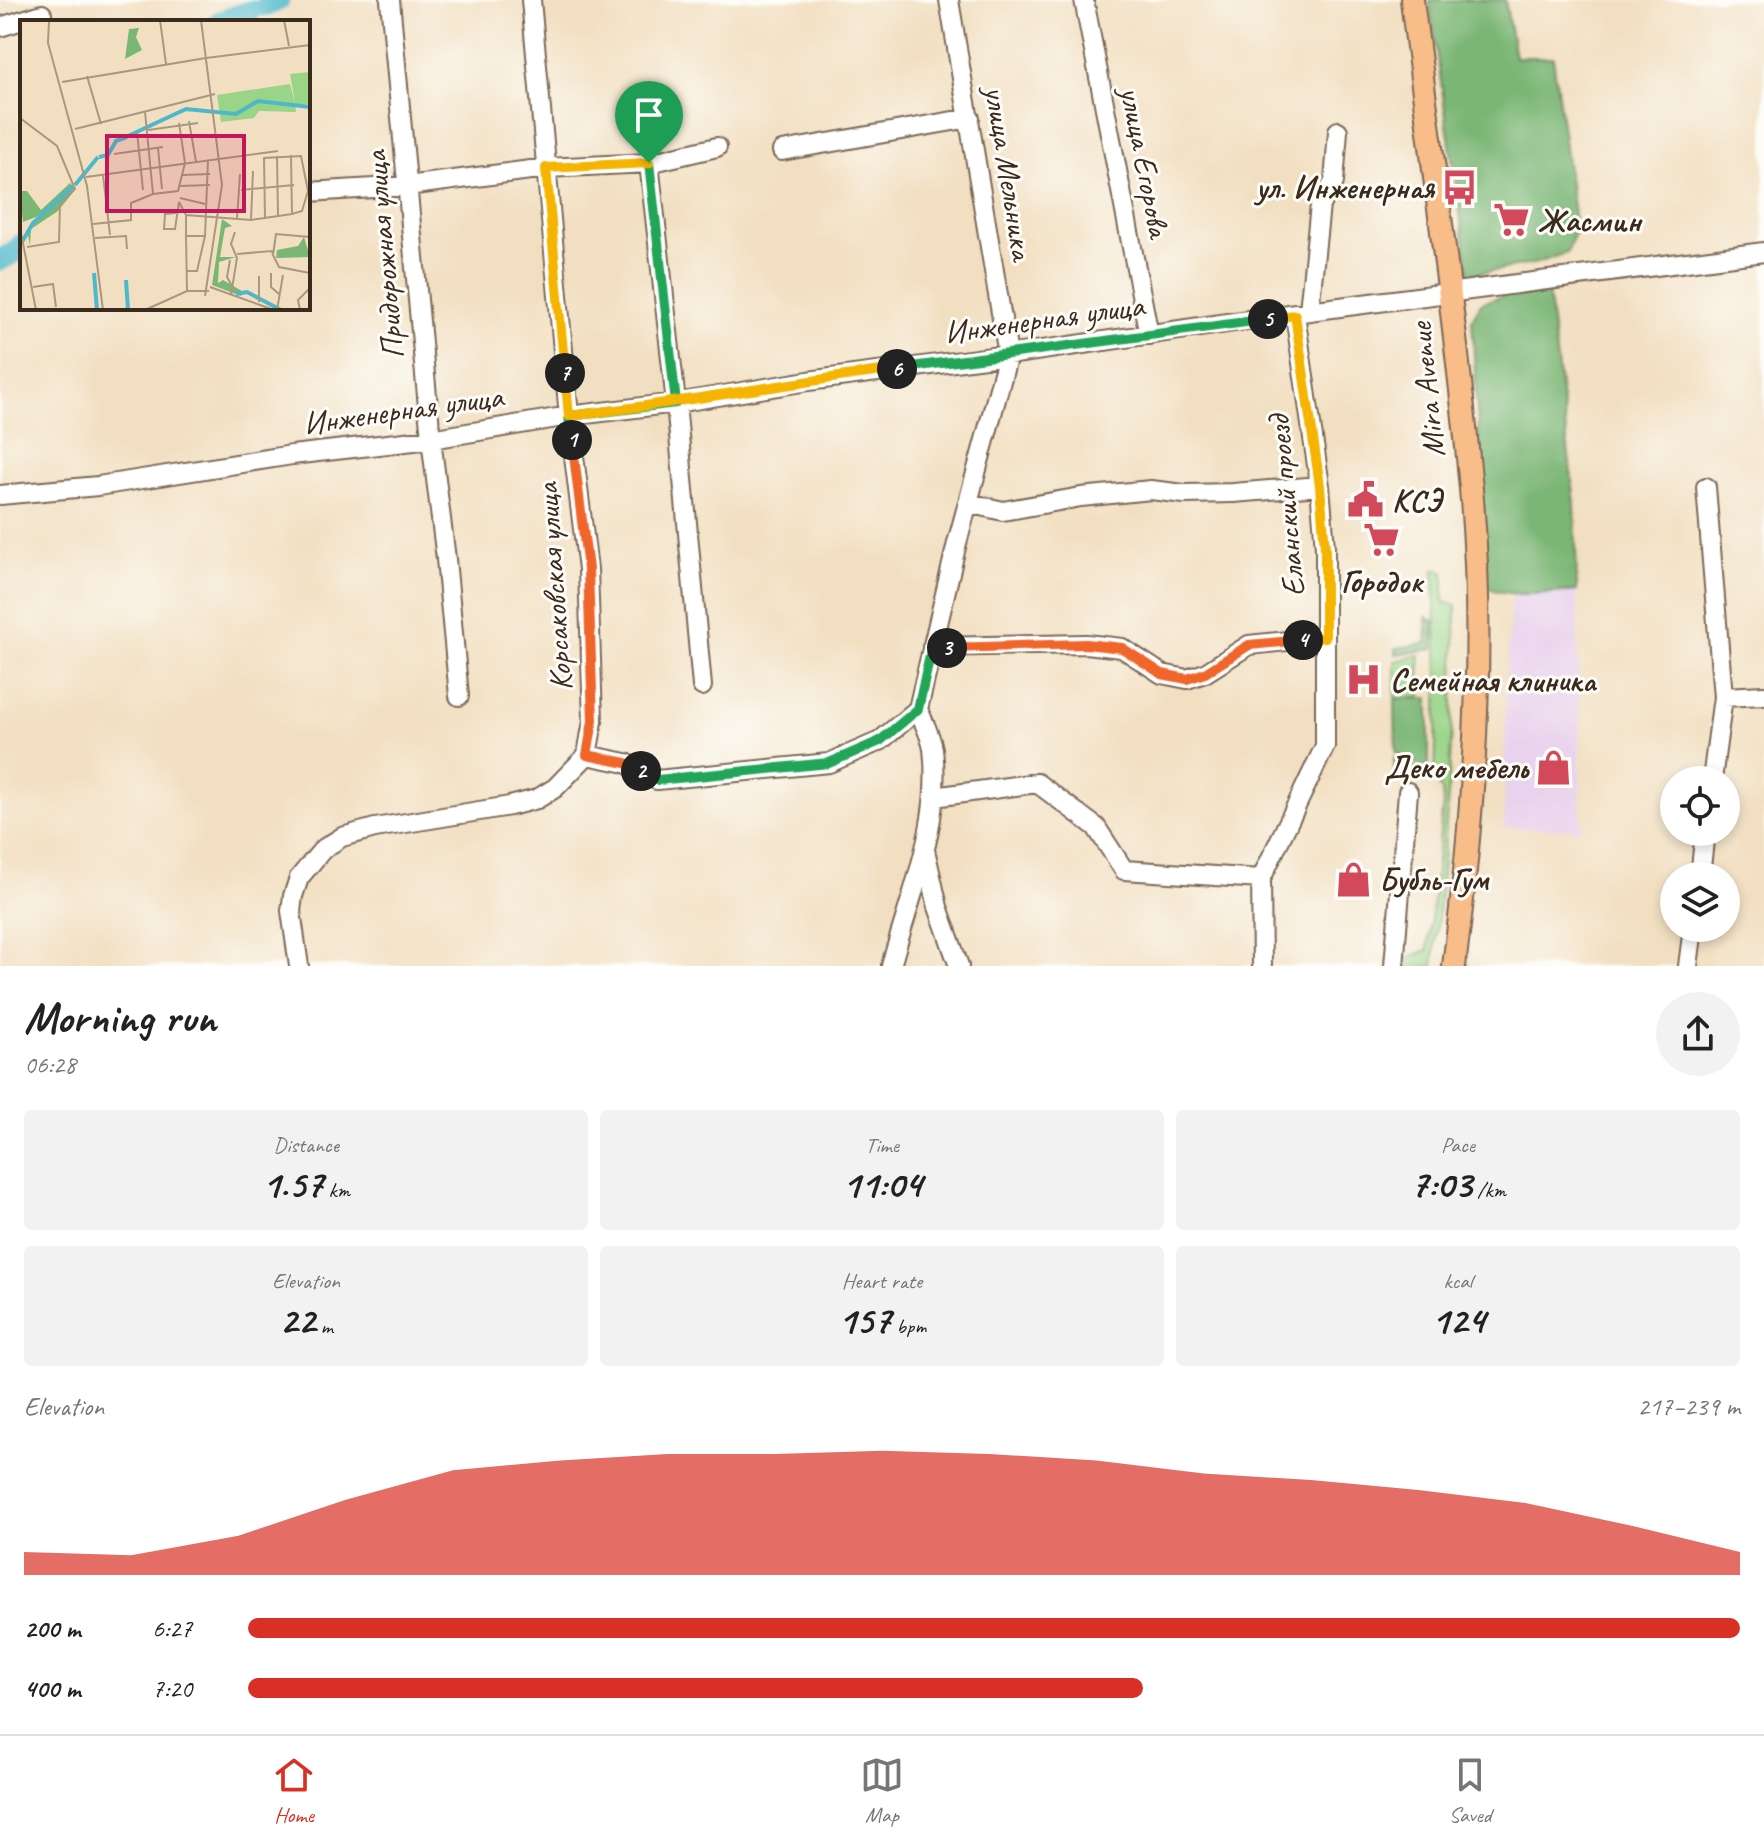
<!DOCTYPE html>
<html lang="en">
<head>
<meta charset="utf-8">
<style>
	:root { --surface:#fff; --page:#f2f2f2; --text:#222; --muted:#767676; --line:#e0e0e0; --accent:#d93025 }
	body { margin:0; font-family:Caveat,sans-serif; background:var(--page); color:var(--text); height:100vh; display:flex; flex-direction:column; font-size:30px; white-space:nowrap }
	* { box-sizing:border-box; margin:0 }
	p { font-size:26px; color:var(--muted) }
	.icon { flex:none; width:44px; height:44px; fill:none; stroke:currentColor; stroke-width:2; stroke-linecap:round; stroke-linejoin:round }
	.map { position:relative; height:966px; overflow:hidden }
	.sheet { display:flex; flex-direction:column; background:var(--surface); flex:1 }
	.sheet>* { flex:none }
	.fabs { position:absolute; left:1660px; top:766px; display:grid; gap:16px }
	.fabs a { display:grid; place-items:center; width:80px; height:80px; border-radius:50%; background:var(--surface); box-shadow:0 4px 12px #0003; font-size:40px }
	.pin { position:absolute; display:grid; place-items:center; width:68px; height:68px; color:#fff; margin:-82px -34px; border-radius:50% 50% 50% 0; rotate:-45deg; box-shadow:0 0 8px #0007 }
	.pin .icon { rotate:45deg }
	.km { position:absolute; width:40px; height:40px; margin:-20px; border-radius:50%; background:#222; color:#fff; font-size:22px; line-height:40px; text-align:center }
	.round { display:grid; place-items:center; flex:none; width:84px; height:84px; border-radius:42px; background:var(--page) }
	.head { display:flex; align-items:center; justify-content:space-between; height:136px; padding:0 24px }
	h1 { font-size:44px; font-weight:600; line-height:60px }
	.metrics { display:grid; grid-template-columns:repeat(3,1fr); gap:12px; height:136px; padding:8px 24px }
	.metrics div { display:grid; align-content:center; border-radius:8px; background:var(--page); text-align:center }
	.metrics b { font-size:40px; font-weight:600 }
	.metrics small { font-size:22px; font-weight:400 }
	.metrics p { font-size:22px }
	.chart { height:224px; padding:16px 24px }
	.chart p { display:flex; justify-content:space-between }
	.chart svg { width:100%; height:144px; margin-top:8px; fill:var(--accent); opacity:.7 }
	ul { padding:0 24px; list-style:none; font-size:26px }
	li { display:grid; grid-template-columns:128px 96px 1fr; align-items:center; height:60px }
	li i { height:20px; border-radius:10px; background:var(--accent) }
	.tabs { display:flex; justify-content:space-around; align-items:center; height:112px; border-top:2px solid var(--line); background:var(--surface); font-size:22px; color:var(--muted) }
	.tabs a { display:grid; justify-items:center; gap:4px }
	.tabs .selected { color:var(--accent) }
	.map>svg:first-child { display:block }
	.built { fill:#e9d2ed }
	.green { fill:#99d487; stroke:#6a7f52; stroke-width:2 }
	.forest { fill:#7ab674; stroke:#5a7049; stroke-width:2 }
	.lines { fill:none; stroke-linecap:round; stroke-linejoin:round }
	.river { stroke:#4eb8cb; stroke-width:22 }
	.minor-casing { stroke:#7b6957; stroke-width:22 }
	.major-casing { stroke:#7b6957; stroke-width:26 }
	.minor { stroke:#fff; stroke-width:18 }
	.major { stroke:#f8bd89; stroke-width:22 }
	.split-1-casing { stroke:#fff; stroke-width:16 }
	.split-2-casing { stroke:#fff; stroke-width:16 }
	.split-3-casing { stroke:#fff; stroke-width:16 }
	.split-4-casing { stroke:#fff; stroke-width:16 }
	.split-5-casing { stroke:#fff; stroke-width:16 }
	.split-6-casing { stroke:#fff; stroke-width:16 }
	.split-7-casing { stroke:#fff; stroke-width:16 }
	.split-8-casing { stroke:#fff; stroke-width:16 }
	.split-1 { stroke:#22a559; stroke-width:10 }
	.split-2 { stroke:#f0652b; stroke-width:10 }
	.split-3 { stroke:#22a559; stroke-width:10 }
	.split-4 { stroke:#f0652b; stroke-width:10 }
	.split-5 { stroke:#f5b400; stroke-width:10 }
	.split-6 { stroke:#22a559; stroke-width:10 }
	.split-7 { stroke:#f5b400; stroke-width:10 }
	.split-8 { stroke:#f5b400; stroke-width:10 }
	.labels { text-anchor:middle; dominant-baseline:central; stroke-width:6; stroke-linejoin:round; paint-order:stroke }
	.street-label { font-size:32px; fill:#3b2a1e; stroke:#fdfcf7 }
	.poi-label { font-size:32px; font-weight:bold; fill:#3b2a1e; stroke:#fdfcf7; text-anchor:start }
	.inset-river { fill:none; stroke:#4eb8cb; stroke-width:4 }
	.inset-road { fill:none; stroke:#a99780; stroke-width:2 }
	.view { fill:#c2185b; fill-opacity:0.15; stroke:#c2185b; stroke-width:4 }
	.inset-edge { fill:none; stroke:#3b2a1e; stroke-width:4 }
</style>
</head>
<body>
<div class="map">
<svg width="1764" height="966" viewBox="0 0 1764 966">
	<rect width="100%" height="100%" fill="#fdfcf7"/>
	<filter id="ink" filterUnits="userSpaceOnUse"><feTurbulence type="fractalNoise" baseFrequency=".0125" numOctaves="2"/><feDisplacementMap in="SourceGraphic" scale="16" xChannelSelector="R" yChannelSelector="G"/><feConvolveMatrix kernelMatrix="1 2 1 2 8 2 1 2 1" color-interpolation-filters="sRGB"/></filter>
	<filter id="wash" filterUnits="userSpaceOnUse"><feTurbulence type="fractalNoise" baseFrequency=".006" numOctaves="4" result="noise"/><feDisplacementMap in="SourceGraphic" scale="32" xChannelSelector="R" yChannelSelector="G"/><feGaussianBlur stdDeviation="1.8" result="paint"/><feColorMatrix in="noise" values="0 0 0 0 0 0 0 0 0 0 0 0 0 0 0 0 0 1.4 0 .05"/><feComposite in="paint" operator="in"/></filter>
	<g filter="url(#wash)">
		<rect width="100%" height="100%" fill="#f2dfc1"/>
		<path class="built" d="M1577,591L1581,830L1504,827L1506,681L1512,593Z"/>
		<path class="green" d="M1440,569L1444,573V602L1456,605C1454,726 1446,846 1433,966H1404V960L1428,950L1443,802L1442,791L1435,779L1438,675L1434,570Z
			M1420,655L1421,698L1395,699V661Z"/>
		<path class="forest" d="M1429,0H1505L1515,57H1553L1576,230L1567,253L1537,263L1469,275Z
			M1524,289L1548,291L1575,503L1577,591C1553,592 1508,599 1487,587L1472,320L1481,303Z
			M1426,617L1434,621V649L1396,654V648L1427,643Z
			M1429,698V767H1422L1396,753L1395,699Z
			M1394,758L1419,770L1418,782L1394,771Z"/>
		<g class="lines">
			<path class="river" d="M266,6L279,0
				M219,22L251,11
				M0,260L15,252L22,244"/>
		</g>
	</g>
	<g filter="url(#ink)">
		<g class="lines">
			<defs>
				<path id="minor" d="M390,0L431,439L446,559L459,696
					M1084,0L1149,335
					M0,27L42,14
					M782,151L970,118
					M649,163L676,403L702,686
					M308,192L407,186L546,168L649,163L717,147
					M1309,311L1320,205L1334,182L1338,131
					M1706,487L1723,697L1712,780
					M0,495L98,486L292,455L431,439L569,416L676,403L808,381L1008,355L1309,311L1764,252
					M968,503L1003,511L1081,497L1151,490L1184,494L1233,493L1320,486
					M932,647L1086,644L1122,648L1162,674L1187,679L1205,673L1249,645L1325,637
					M1723,697L1764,695
					M587,755L626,763L657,780L829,763L880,741L918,709L957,543L1008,355L949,0
					M934,797L1037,783L1096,827L1124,870L1261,879
					M925,850L938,907L959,966
					M1700,876L1705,832
					M299,966L291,911L293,896L299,878L323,849L342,837L375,828L510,806L537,799L555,788L587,755L593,721L588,569L569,416L531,0
					M891,966C910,896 942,823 933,749C931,736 923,721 918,709
					M1262,966L1261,879L1325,746V548L1320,486L1295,315
					M1394,966L1408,792
					M1688,966L1693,928"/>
				<path id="major" d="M1412,0C1433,166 1457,333 1472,500C1485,654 1474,813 1454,966"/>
			</defs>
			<use href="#minor" class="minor-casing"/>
			<use href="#major" class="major-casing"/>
			<use href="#minor" class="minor"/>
			<use href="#major" class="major"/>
		</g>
	</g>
	<g class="lines" filter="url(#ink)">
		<defs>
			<path id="split-1" d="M572,440L569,416L676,403L649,163"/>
			<path id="split-2" d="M572,440L588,569L593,721L587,755L626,763L641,771"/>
			<path id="split-3" d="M641,771L657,780L829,763L880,741L918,709L932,647L947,648"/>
			<path id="split-4" d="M947,648L1086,644L1122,648L1162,674L1187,679L1205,673L1249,645L1303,640"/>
			<path id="split-5" d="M1268,319L1295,315L1320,486L1325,548V637L1303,640"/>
			<path id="split-6" d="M897,369L1268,319"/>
			<path id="split-7" d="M565,373L569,416C679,403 788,383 897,369"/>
			<path id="split-8" d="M565,373L546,168L649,163"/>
		</defs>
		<use href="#split-1" class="split-1-casing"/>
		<use href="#split-2" class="split-2-casing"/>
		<use href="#split-3" class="split-3-casing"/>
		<use href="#split-4" class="split-4-casing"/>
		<use href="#split-5" class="split-5-casing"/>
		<use href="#split-6" class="split-6-casing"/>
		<use href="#split-7" class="split-7-casing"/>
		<use href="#split-8" class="split-8-casing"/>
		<use href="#split-1" class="split-1"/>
		<use href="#split-2" class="split-2"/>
		<use href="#split-3" class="split-3"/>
		<use href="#split-4" class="split-4"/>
		<use href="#split-5" class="split-5"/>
		<use href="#split-6" class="split-6"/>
		<use href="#split-7" class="split-7"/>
		<use href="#split-8" class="split-8"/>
	</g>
	<defs>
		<symbol id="bus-bare" viewBox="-9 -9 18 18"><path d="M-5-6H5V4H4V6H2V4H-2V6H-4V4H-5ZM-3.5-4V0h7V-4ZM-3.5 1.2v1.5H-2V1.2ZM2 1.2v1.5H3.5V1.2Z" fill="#d1495b" stroke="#fdfcf7" stroke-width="2.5" paint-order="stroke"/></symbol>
		<symbol id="supermarket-bare" viewBox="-9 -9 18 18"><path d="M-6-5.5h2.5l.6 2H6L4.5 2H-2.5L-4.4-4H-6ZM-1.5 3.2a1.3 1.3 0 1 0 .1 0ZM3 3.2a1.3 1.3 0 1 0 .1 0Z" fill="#d1495b" stroke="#fdfcf7" stroke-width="2.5" paint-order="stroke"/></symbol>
		<symbol id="civic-bare" viewBox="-9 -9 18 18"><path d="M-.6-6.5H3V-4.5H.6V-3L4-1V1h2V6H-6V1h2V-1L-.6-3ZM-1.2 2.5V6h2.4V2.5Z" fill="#d1495b" stroke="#fdfcf7" stroke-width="2.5" paint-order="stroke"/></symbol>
		<symbol id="hospital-bare" viewBox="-9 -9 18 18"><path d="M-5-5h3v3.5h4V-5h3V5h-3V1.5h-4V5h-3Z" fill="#d1495b" stroke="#fdfcf7" stroke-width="2.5" paint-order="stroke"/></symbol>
		<symbol id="shop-bare" viewBox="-9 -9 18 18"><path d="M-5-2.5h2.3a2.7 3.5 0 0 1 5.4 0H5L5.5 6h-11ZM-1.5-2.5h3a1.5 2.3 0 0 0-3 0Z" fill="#d1495b" stroke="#fdfcf7" stroke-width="2.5" paint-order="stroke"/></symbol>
	</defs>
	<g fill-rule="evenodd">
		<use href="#bus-bare" x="1434" y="162" width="51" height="51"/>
		<use href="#supermarket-bare" x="1486" y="194" width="51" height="51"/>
		<use href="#civic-bare" x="1340" y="474" width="51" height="51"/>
		<use href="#supermarket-bare" x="1356" y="514" width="51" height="51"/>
		<use href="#hospital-bare" x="1338" y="654" width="51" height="51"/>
		<use href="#shop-bare" x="1528" y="742" width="51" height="51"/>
		<use href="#shop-bare" x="1328" y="854" width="51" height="51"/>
	</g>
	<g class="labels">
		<g class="street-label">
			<text transform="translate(1145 162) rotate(79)">улица Егорова</text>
			<text transform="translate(1009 173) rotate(81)">улица Мельника</text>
			<text transform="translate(384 255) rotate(-95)">Придорожная улица</text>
			<text transform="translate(1044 319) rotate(-8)">Инженерная улица</text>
			<text transform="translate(1427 390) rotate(-96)">Mira Avenue</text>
			<text transform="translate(403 410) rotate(-8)">Инженерная улица</text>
			<text transform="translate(1286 506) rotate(-95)">Еланский проезд</text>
			<text transform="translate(554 587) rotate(-94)">Корсаковская улица</text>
		</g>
		<g class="poi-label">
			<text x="1434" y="187" text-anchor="end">ул. Инженерная</text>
			<text x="1538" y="220">Жасмин</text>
			<text x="1392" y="500">КСЭ</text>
			<text x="1382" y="581" text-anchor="middle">Городок</text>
			<text x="1390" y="680">Семейная клиника</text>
			<text x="1528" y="767" text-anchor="end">Деко мебель</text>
			<text x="1379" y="879">Бубль-Гум</text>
		</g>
	</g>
	<g transform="translate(20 20)">
		<rect width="290" height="290" fill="#f2dfc1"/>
		<path d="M290,52V84L275,85L276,92L239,91L234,98L201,102L197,75L270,64L275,83L270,54Z" fill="#99d487"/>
		<path d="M119,8L116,17L122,30L105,39L109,9ZM50,163L55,170L38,191L11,209L10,225L7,211L21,195L3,202L0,171H7L21,190ZM202,199L212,206L205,208L200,237H216L199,242L198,263L203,260L222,271L221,276L192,265ZM284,217L290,237L256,238L257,230L278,226Z" fill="#7ab674"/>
		<path class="inset-river" d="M108,116L166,89L216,94L238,81L290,87M79,137L88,135L96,121L107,117M55,165L78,137M2,222L13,203L53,166M74,253L77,290M106,260L108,290M216,274L227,272L261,290"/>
		<path class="inset-road" d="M29,0L28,23L67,166L83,290M140,0L146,44M181,0L202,165L185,276M264,0L269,26M186,38L290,25M67,56L81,104M42,62L186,38M0,98L37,126L55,169L40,183L39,222L7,227M169,101L176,142M55,109L195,74M128,110L178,103M117,112L123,170M138,128L142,169M94,134L143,127M271,135L272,194M257,136L258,196M83,155L90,215M162,155L190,154M66,157L258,131M160,166L190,165M221,170L274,165M133,174L158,171L165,143L159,103M160,178L185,184M159,182L166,195L231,200L272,194L282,191L288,171L281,136L244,138L245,198M156,193L145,194L144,209H155L159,182M166,195V216H185L188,140M217,199L220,154M231,200L233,151M73,204L111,200V183L133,174L125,92M0,208L16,290M166,216L167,271M290,217L256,214L253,235L259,247L290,253M75,218L106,216L107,229M217,234L252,231L253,235M210,240L207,257L212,266M167,251H177L185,216M251,253V267L259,274M239,256V282M13,267L33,264L36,287M190,267L254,290M211,275L217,238L211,224L215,212M125,290L167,271H189M257,290L263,255M280,290L278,280L290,268"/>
		<path class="view" d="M87,116H224V191H87Z"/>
		<rect width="290" height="290" class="inset-edge"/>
	</g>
</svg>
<div class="fabs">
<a><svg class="icon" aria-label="locate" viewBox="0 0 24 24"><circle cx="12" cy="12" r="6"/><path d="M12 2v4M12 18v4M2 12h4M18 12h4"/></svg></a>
<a><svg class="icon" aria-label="layers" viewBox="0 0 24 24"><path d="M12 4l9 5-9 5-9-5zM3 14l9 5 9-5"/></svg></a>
</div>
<div class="pin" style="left:649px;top:163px;background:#1e9e55"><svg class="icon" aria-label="arrive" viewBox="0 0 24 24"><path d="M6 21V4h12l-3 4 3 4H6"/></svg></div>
<b class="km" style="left:572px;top:440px">1</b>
<b class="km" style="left:641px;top:771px">2</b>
<b class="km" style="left:947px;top:648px">3</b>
<b class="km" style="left:1303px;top:640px">4</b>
<b class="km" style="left:1268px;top:319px">5</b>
<b class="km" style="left:897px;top:369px">6</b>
<b class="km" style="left:565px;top:373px">7</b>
</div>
<section class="sheet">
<div class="head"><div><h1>Morning run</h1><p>06:28</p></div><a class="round"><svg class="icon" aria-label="share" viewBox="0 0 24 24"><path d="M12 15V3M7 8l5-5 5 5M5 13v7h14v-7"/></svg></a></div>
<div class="metrics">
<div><p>Distance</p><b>1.57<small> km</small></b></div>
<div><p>Time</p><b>11:04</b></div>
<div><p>Pace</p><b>7:03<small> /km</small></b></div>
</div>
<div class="metrics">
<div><p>Elevation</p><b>22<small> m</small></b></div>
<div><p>Heart rate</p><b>157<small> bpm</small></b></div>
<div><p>kcal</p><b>124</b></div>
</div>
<div class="chart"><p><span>Elevation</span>217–239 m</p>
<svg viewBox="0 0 160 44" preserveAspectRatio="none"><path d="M0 44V37L10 38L20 32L30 21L40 12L50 9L60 7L70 7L80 6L90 7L100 9L110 13L120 15L130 18L140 22L150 29L160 37V44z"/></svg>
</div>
<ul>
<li><b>200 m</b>6:27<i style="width:100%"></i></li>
<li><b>400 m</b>7:20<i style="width:60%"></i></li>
</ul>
</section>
<nav class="tabs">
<a class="selected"><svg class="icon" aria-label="home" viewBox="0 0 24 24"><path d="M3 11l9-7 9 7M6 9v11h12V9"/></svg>Home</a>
<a><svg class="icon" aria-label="map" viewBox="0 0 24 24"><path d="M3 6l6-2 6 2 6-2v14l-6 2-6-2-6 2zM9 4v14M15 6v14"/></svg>Map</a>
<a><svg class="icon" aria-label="saved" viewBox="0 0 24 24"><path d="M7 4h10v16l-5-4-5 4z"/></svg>Saved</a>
</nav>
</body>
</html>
